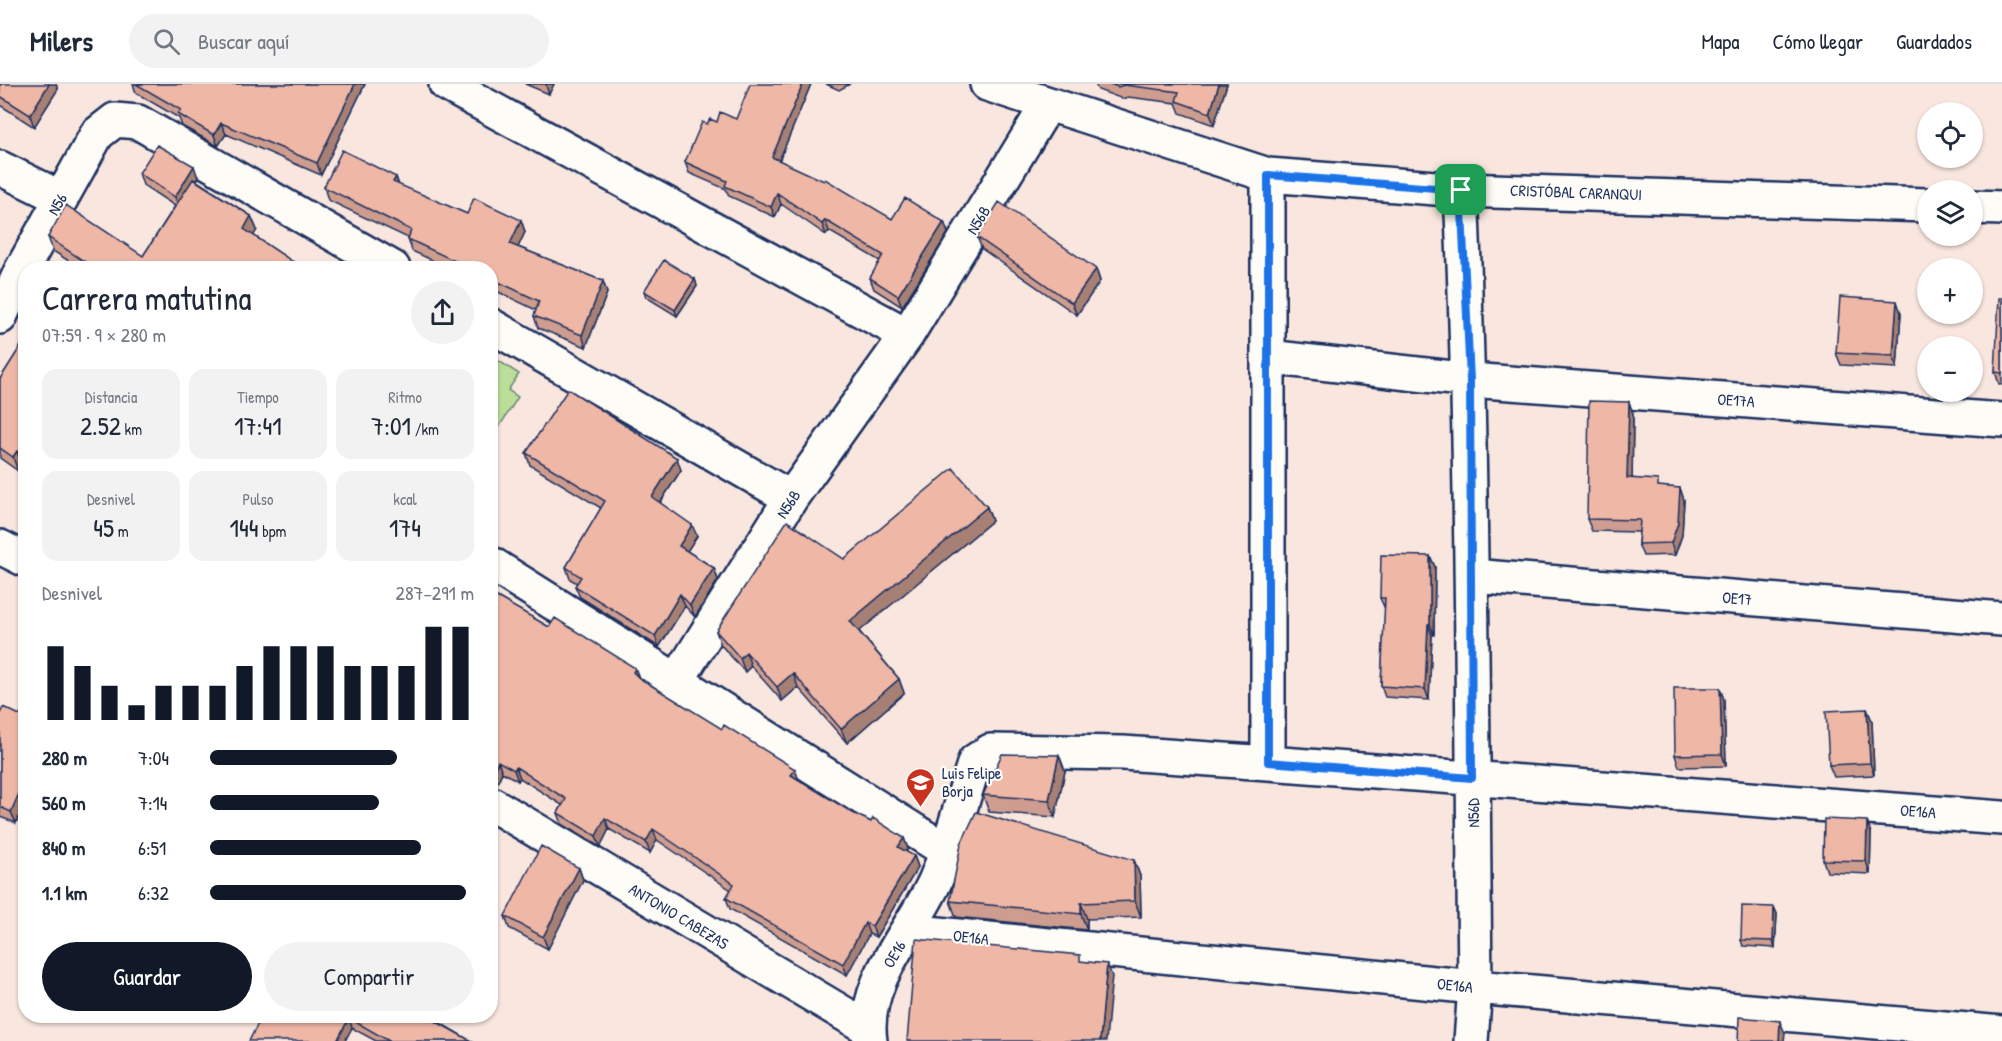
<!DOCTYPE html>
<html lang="es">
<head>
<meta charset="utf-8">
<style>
	:root { --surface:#fff; --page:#f2f2f3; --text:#1f2937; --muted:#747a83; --line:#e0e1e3; --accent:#111827 }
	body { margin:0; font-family:"Patrick Hand",sans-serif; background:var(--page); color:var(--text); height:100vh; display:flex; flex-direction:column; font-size:22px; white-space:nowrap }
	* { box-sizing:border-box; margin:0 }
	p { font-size:20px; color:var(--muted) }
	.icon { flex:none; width:33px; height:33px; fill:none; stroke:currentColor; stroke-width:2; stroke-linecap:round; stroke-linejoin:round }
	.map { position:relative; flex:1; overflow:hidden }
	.drawer { position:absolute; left:18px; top:177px; width:480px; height:762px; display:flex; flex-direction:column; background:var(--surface); border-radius:24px; box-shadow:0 2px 4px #0004 }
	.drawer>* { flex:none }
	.controls { position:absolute; left:1917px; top:18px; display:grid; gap:12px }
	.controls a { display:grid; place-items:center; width:66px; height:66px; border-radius:50%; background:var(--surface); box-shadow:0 2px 4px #0004; font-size:30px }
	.pin { position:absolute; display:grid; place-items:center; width:51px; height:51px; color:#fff; margin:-26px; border-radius:12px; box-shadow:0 3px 9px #0006 }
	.round { display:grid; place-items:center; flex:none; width:63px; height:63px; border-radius:32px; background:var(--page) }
	.head { display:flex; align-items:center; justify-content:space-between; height:102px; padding:0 24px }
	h1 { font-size:33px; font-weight:600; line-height:45px }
	.stats { display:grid; grid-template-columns:repeat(3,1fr); gap:9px; height:102px; padding:6px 24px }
	.stats div { display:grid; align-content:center; border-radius:15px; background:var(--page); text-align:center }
	.stats b { font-size:26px; font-weight:600 }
	.stats small { font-size:16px; font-weight:400 }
	.stats p { font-size:16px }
	.chart { height:168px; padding:12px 24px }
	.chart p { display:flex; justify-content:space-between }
	.chart svg { width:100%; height:108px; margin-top:6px; stroke:var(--accent); stroke-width:6 }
	.cta { display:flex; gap:12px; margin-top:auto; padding:12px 24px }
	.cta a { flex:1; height:69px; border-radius:36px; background:var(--accent); color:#fff; font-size:24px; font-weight:600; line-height:69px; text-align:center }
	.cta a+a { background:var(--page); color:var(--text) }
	ul { padding:0 24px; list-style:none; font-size:20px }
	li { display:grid; grid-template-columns:96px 72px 1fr; align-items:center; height:45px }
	li i { height:15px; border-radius:8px; background:var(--accent) }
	header { display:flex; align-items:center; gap:36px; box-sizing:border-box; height:84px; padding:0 30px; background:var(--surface); border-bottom:2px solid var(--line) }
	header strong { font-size:28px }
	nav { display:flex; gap:33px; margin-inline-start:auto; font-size:21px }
	.search { width:420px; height:54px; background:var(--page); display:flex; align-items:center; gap:15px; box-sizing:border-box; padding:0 21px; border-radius:33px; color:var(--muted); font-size:22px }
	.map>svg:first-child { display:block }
	.green { fill:#bbde99; stroke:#6b867c; stroke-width:1.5 }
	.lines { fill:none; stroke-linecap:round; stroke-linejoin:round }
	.minor-casing { stroke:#1b2f5e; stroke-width:38 }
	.minor { stroke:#fdfcf7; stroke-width:33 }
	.wall { fill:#ce9d8f; stroke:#1b2f5e; stroke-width:1.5 }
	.shaded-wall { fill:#a78074; stroke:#1b2f5e; stroke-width:1.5 }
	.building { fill:#efb7a6; stroke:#1b2f5e; stroke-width:1.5 }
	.route-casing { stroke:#fff; stroke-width:12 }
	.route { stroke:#1a73e8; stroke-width:8 }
	.labels { text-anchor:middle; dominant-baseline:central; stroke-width:4.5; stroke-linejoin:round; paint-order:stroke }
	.street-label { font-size:16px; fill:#1b2f5e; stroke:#fdfcf7 }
	.poi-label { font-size:16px; fill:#1b2f5e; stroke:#fdfcf7; text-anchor:start }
</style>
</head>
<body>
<header>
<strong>Milers</strong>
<div class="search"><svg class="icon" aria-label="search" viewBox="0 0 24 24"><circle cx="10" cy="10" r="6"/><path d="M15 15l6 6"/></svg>Buscar aquí</div>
<nav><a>Mapa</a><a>Cómo llegar</a><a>Guardados</a></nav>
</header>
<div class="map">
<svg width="2002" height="957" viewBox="0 0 2002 957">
	<rect width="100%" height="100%" fill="#f9e7df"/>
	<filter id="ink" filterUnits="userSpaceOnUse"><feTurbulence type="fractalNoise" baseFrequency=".0167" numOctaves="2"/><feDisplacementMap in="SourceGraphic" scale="12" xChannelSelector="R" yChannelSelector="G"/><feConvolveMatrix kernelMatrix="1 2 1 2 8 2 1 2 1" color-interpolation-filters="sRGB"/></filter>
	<g filter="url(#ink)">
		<path class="green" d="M491,272L519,290L508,306L518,313L491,356Z"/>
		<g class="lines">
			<defs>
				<path id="minor" d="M446,0L907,251
					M987,0L1268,91L1461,106L1928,121
					M0,84L61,114
					M1268,91V679
					M1461,106C1473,371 1472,637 1475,903L1471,957
					M1972,123L2002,124
					M0,233L21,187L97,50L115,36L138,38L393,184
					M490,241L791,414
					M1268,273L1470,296L2002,336
					M0,463L26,476
					M490,479L945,766
					M1472,492L2002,535
					M678,595L791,414L907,251L1048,20
					M490,719L868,944
					M908,847L1475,903L2002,949
					M870,957C861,897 914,846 936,795C952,757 962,716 975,677L990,667L1123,669L1268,679L2002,734"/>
			</defs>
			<use href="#minor" class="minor-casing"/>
			<use href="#minor" class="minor"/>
		</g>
		<path class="wall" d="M0,0L58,5L34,43L0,21Z
			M133,0H365L321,91L226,50L218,62L182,42L179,34L136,9Z
			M525,0H554L549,10Z
			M811,0L779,77L892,135L944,138L948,149L902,223L874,205L870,194L880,177L829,147L826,151L781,120L775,133L729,112L726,105L689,89L685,78L707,40L717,38L736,35Z
			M826,0H850L839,6Z
			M1095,0H1227L1214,41L1180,29L1176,19L1128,13L1123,15L1098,6Z
			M139,89L198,94L197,97L251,132L257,146L253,151L293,178L295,184H80L53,167L48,153L143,172L175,122L143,101Z
			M396,93L399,101L467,130L521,136L525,148L518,163L603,197L607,209L586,263L538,244L534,232L536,226L490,204V184H449L412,167L408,154L328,116L324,103Z
			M977,153L1096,185L1100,197L1077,231L982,165Z
			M695,195L697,202L677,232L646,213L644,207Z
			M2002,214V301L1999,300L1995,288Z
			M1901,229L1897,284L1841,281L1836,269Z
			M26,254V383L22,381L18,387L0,374V295Z
			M1629,318L1633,330L1632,394L1661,403L1680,404L1684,416L1682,451L1675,471L1643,472L1638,460L1639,448L1592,447L1587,435Z
			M526,369L681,386L660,419L697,452L687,467L714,484L718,496L695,533L685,522L659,563L580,513L575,502L577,499L570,495L566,483L601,424L530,381Z
			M987,423L992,437L859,547L899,595L904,609L847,659L798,603L782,617L751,582L745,588L721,561L716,547L844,475Z
			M1430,472L1435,483L1434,551H1432L1429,616L1385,613L1381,602L1385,525L1380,514Z
			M490,509L549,543L635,584L639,594L799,696L853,729L904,754L908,765L906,768L914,772L918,783L876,853L869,850L847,891L730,825L726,814L731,806L657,756L650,769L609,745L600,763L562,740L558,729L562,721L520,694L518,697L502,688L496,702H490Z
			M1720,604L1724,616L1726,682L1679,683L1675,671Z
			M1867,625L1872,637L1874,691L1834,693L1829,681Z
			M0,630L26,634V715L16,739L0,733Z
			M1059,671L1065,687L1055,733L989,728L983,711Z
			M1871,749L1870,790L1827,788L1823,776Z
			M1134,776L1140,792L1141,833L1087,835V846L956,833L950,817Z
			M579,784L583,796L548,865L509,844L505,832Z
			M1774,823L1777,830L1775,864L1743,862L1741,856Z
			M262,932H437L435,936L471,957H376L352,944Z"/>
		<path class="shaded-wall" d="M49,0H56L58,5L34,43L30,31Z
			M355,0H365L321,91L317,79Z
			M547,0H554L549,10L546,2Z
			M803,0H811L776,84L772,73Z
			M1219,0H1227L1214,41L1210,29Z
			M221,39L226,50L218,62L214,51Z
			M194,82L198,94L179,125L175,113Z
			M396,93L400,105L393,98Z
			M777,109L781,120L775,133L771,123Z
			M251,132L257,146L249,159L244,145Z
			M521,136L525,148L514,172L510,160Z
			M825,136L829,147L826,151L822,140Z
			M944,138L948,149L902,223L898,212Z
			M293,178L295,184H289Z
			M1096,185L1100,197L1077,231L1072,219Z
			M695,195L697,202L677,232L675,226Z
			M603,197L607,209L586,263L582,251Z
			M1897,217L1901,229L1897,284L1893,272Z
			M1629,318L1633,330L1632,406L1627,394Z
			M17,367L22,381L18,387L13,373Z
			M677,374L681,386L656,425L652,413Z
			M1680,404L1684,416L1682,451L1675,471L1671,459Z
			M987,423L992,437L855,551L850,537Z
			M692,441L697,452L683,473L679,462Z
			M1430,472L1435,483L1434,551L1430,540Z
			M714,484L718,496L695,533L690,521Z
			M680,510L685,522L659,563L655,552Z
			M1428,540L1432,551L1429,616L1425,605Z
			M746,568L751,582L745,588L740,574Z
			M635,584L639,595L633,588Z
			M793,589L798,603L782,617L777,603Z
			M899,595L904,609L847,659L841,645Z
			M1720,604L1724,616L1726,682L1722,670Z
			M1867,625L1872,637L1874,691L1870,679Z
			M1059,671L1065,687L1055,733L1049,716Z
			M498,677L502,688L496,702L492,691Z
			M516,683L520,694L518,697L514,686Z
			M795,685L799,696L791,691Z
			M26,693V715L16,739L11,728Z
			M605,734L609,745L600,763L596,752Z
			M1867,737L1871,749L1870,790L1866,777Z
			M653,745L657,756L650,769L646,758Z
			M904,754L908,765L902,774L898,763Z
			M914,772L918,783L876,853L872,842Z
			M1134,776L1140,792L1141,833L1135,817Z
			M579,784L583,796L548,865L543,853Z
			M1081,819L1087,835V846L1081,830Z
			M1774,823L1777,830L1775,864L1773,857Z
			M865,839L869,850L847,891L843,880Z
			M1107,880L1112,892L1106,957H1100Z
			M429,932H437L432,942L428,933Z
			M349,934L352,944L345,957H337Z
			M1780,937L1785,949L1784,957H1779Z"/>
		<path class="building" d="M0,0H49L30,31L0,12Z
			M136,0H355L317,79L221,39L214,51L178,30L181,26Z
			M750,0H803L772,73L824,97L825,95L892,135L905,114L944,138L898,212L870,194L883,171L825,136L822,140L777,109L771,123L725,102L727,97L685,78L702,38L707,40L710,35L717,38L720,28L736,35Z
			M1110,0H1219L1210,29L1176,17L1179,8L1124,1L1118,3Z
			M157,61L194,82L175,113L139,89Z
			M342,66L396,93L393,98L467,130L474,114L521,136L510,160L603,197L582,251L534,232L539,217L490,194V184H470L408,155L411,146L324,103Z
			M193,95L251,132L244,145L293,178L289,184H85L88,180L48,153L66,121L143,172Z
			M999,118L1096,185L1072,219L977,153Z
			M664,176L695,195L675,226L644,207Z
			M1840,213L1897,217L1893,272L1836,269Z
			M1999,214H2002V289L1995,288Z
			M26,254V372L17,367L13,373L0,364V295Z
			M568,305L677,374L652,413L692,441L679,462L714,484L690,521L680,510L655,552L575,502L581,493L566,483L605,417L526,369Z
			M1589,317L1629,318L1627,394L1658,396V402L1680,404L1678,439L1671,459L1638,460L1640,436L1587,435Z
			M953,384L987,423L850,537L899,595L841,645L793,589L777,603L746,568L740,574L716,547L787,437L844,475Z
			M1381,471L1430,472V540H1428L1425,605L1381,602L1385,514H1380Z
			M490,509L549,543L555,534L635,584L633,588L639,594L722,645L724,641L795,685L791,691L853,729L871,738L873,734L904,754L898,763L914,772L872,842L865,839L843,880L726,814L734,800L653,745L646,758L605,734L596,752L558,729L566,715L516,683L514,686L498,677L492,691H490Z
			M1674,604H1720L1722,670L1675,671Z
			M3,623L26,634V693L11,728L0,723V630Z
			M1867,625L1870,679L1829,681L1826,627Z
			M1002,670L1059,671L1049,716L983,711Z
			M976,728L1134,776L1135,817L1081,819V830L950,817L961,760Z
			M1824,735L1867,737L1866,777L1823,776Z
			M541,762L579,784L543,853L505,832Z
			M1742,822L1774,823L1773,857L1741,856Z
			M916,855L1080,871V877L1107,880L1100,957H907Z
			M262,932H429L428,933L471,957H389L349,934L337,957H249Z
			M1739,933L1780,937L1779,957H1738Z"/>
	</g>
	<g class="lines" filter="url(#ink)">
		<defs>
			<path id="route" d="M1268,91L1461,106L1470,296L1472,694L1268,678Z"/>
		</defs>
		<use href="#route" class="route-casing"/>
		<use href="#route" class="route"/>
	</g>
	<defs>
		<symbol id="school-pin" viewBox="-11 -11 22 30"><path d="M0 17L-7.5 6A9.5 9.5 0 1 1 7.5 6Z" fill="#c8321e" stroke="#fdfcf7"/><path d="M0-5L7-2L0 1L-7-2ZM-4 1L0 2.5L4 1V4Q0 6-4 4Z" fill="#fff"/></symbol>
	</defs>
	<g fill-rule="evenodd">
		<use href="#school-pin" x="904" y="682" width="33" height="45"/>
	</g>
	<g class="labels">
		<g class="street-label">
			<text transform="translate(1576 108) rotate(2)">CRISTÓBAL CARANQUI</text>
			<text transform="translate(57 120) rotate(-61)">N56</text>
			<text transform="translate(978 136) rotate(-59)">N56B</text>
			<text transform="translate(1736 316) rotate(4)">OE17A</text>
			<text transform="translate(788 420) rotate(-57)">N56B</text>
			<text transform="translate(1737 514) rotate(5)">OE17</text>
			<text transform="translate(1918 727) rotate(4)">OE16A</text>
			<text transform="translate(1473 729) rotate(-91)">N56D</text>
			<text transform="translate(679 832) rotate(31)">ANTONIO CABEZAS</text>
			<text transform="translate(971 853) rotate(6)">OE16A</text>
			<text transform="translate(894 870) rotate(-59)">OE16</text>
			<text transform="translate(1455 901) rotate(6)">OE16A</text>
		</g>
		<g class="poi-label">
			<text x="942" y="689">Luis Felipe<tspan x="942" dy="18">Borja</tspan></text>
		</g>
	</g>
</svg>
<div class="controls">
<a><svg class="icon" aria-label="locate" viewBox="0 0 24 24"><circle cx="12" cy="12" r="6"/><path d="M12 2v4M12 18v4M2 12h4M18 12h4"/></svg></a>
<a><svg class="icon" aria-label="layers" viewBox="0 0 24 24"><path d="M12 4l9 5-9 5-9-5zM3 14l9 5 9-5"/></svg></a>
<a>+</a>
<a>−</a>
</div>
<div class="pin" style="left:1461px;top:106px;background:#1e9e55"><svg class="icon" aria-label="arrive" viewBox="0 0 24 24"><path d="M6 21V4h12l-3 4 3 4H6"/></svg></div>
<section class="drawer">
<div class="head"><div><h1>Carrera matutina</h1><p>07:59 · 9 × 280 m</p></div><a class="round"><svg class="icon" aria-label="share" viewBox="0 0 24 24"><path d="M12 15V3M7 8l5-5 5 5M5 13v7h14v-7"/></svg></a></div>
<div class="stats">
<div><p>Distancia</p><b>2.52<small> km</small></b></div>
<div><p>Tiempo</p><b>17:41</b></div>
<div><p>Ritmo</p><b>7:01<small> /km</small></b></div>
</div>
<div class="stats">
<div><p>Desnivel</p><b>45<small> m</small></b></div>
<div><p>Pulso</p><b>144<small> bpm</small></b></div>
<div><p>kcal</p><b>174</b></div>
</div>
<div class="chart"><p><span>Desnivel</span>287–291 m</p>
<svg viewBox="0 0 160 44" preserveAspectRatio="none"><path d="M5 44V14M15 44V22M25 44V30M35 44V38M45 44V30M55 44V30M65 44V30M75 44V22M85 44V14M95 44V14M105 44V14M115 44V22M125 44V22M135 44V22M145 44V6M155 44V6"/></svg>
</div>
<ul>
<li><b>280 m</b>7:04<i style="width:71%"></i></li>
<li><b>560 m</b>7:14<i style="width:64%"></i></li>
<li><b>840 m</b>6:51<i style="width:80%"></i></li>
<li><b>1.1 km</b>6:32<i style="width:97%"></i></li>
</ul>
<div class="cta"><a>Guardar</a><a>Compartir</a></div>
</section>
</div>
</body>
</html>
